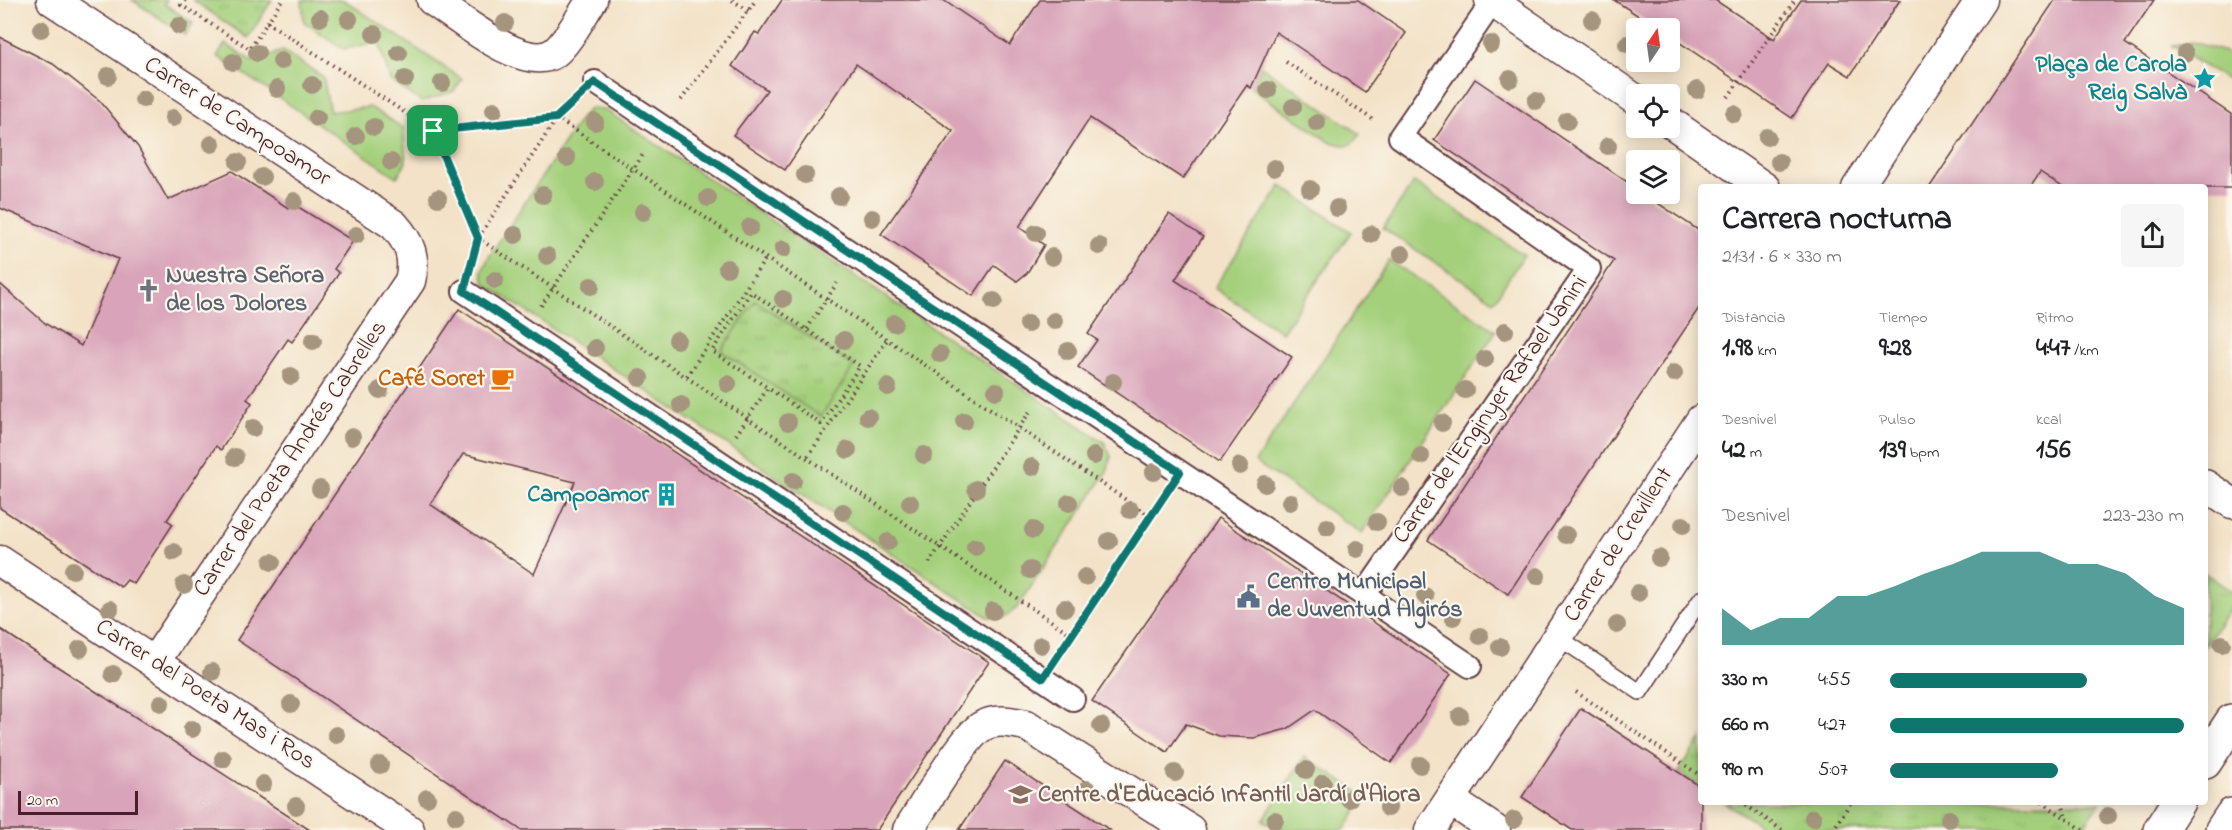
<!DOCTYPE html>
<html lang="es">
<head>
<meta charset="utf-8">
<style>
	:root { --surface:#fff; --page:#f6f6f6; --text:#202124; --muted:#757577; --accent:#0f766e }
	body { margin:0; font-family:"Indie Flower",sans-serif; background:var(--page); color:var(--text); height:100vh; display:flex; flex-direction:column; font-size:22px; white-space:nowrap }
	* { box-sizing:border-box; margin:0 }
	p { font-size:20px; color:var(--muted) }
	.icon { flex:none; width:33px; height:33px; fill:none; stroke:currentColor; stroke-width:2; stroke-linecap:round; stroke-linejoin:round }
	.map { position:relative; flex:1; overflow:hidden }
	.drawer { position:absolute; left:1698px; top:184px; width:510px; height:621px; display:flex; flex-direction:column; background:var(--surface); border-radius:6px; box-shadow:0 3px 15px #0003 }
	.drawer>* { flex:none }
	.needle { width:39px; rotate:13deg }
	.tools { position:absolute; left:1626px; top:18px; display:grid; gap:12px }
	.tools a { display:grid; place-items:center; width:54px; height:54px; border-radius:6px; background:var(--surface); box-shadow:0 3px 15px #0003; font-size:30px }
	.scale { position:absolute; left:18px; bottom:15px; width:120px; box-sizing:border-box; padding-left:6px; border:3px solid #4a1f2b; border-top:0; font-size:16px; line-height:21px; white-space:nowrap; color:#4a1f2b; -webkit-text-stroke:4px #fbf7ec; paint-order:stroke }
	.pin { position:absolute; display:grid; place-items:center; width:51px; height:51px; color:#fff; margin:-26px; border-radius:12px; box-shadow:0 3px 9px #0006 }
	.round { display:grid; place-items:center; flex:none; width:63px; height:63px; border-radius:6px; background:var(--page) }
	.summary { display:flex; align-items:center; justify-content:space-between; height:102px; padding:0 24px }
	h1 { font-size:33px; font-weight:700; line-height:45px }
	.figures { display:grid; grid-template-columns:repeat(3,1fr); gap:9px; height:102px; padding:6px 24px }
	.figures div { display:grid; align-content:center }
	.figures b { font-size:26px; font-weight:700 }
	.figures small { font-size:16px; font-weight:400 }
	.figures p { font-size:16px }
	.chart { height:168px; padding:12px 24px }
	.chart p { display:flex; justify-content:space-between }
	.chart svg { width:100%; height:108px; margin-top:6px; fill:var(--accent); opacity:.7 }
	ul { padding:0 24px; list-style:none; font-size:20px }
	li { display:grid; grid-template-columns:96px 72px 1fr; align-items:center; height:45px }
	li i { height:15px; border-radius:8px; background:var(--accent) }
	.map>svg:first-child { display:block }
	.green { fill:#a4d07c; stroke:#777854; stroke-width:1.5 }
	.park { fill:url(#park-tufts); stroke:#777854; stroke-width:1.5 }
	.building { fill:#d9a4b9; fill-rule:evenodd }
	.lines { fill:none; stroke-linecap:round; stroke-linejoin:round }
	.service-casing { stroke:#633c42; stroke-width:18 }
	.pedestrian-casing { stroke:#633c42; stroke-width:26 }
	.minor-casing { stroke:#633c42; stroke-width:33 }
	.tertiary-casing { stroke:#633c42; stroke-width:36 }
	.path { stroke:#633c42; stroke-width:4; stroke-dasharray:1.5 4.5; stroke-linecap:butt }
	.service { stroke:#fff; stroke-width:15 }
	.pedestrian { stroke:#fff; stroke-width:22 }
	.minor { stroke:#fff; stroke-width:30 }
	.tertiary { stroke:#fff; stroke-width:33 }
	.tree { fill:#a5947e }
	.route-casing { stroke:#fff; stroke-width:12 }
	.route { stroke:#0f766e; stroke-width:8 }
	.labels { text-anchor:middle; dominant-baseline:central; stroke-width:4.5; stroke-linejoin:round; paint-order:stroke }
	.culture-label { font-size:24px; font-weight:bold; fill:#0d838f; stroke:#fbf7ec; text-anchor:end }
	.street-label { font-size:24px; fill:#4a1f2b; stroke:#fbf7ec }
	.worship-label { font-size:24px; font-weight:bold; fill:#5b616d; stroke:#fbf7ec; text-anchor:start }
	.food-label { font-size:24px; font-weight:bold; fill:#c56008; stroke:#fbf7ec; text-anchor:end }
	.service-label { font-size:24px; font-weight:bold; fill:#4e5e75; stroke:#fbf7ec; text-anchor:start }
	.education-label { font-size:24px; font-weight:bold; fill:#785e54; stroke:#fbf7ec; text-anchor:start }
</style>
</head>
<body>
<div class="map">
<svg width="2232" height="830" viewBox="0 0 2232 830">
	<defs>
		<pattern id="park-tufts" width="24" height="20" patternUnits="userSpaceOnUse" patternTransform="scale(1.5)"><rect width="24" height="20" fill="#a4d07c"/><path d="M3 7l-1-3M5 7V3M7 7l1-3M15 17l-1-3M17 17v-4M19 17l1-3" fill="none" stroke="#8fb26b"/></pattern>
	</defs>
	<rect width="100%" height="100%" fill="#fbf7ec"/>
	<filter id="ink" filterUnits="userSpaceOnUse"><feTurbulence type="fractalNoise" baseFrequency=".0167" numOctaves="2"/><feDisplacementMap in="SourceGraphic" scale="12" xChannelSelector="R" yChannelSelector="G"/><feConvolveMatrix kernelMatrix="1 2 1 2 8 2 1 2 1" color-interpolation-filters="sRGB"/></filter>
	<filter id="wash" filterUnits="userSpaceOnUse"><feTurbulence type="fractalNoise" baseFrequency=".008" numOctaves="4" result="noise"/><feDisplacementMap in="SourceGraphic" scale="24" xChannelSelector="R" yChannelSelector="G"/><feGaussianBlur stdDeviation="1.35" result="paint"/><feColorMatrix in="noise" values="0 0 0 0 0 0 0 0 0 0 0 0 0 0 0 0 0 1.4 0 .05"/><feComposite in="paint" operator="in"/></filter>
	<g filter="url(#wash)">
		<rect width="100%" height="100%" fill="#f3e2c7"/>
		<path class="green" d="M132,0H167L164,4L193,23L185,35Z
			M302,0H344L462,79L454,91L422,102L390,80L379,42L344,49L304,22Z
			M2192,42L2225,52L2232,58V83L2172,46Z
			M225,44L252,61L283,51L323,77L330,112L370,107L403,128L406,162L397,177L217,56Z
			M1261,66L1360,134L1353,143L1347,146L1330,142L1251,88Z
			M590,108L605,110L1104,442L1111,456L1107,472L1017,608L1003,618L988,617L485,284L482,271L489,257L580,119Z
			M1414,182L1524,255L1494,301L1383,228Z
			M1281,186L1351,232L1282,332L1214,288Z
			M1389,260L1496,331L1362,533L1255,462Z
			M1304,757L1366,797L1344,830H1279L1263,820Z"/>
		<path class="park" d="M193,0H272L248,38Z
			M755,301L854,366L821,417L721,351Z
			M2205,573L2232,592V606L2205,646Z
			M1701,738V787L1679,772Z
			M1725,803H2100L2081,830H1767Z"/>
		<g id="blocks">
			<path class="building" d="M782,0H943L1010,45L1040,0H1358L1406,33L1365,92L1276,32L1251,88L1247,85L1183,179L1090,118L1019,227L1044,245L1027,273L1017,281L994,265L973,296L881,234L953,131L856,64L785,170L733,135L767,90L732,66L755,32L759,34Z
				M1614,0H1715L1774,39L1801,0H1900L1850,76L1829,63L1792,118L1670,36V28H1657Z
				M2055,0H2154L2125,43L2232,115V188H2064L2040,172L2029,188H1929Z
				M0,37L53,64L100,101L138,147L168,200L232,171L288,208L292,203L353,241L334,269L339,273L292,342L288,339L247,399L252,403L221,450L216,446L167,520L173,524L134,584L127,580L121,587L0,508V284L46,324L81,346L118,259L0,208Z
				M1475,79L1636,188V194H1644L1701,232V305L1508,594L1428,540L1614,261L1434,140Z
				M1169,214L1203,237L1175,280L1292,357L1220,462L1078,367L1097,340L1088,334Z
				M459,309L989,662L877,830H521L237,640ZM463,454L575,482L534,574L430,504Z
				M1218,518L1451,674L1391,763L1315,710L1287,729L1254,738L1219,736L1186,724L1167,752L1092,701Z
				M0,629L41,656L310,830H0Z
				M1581,708L1701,787V830H1572L1522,797Z
				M1005,761L1110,830H959Z"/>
		</g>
	</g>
	<g filter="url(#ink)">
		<use href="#blocks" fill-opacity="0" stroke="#633c42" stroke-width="1.5"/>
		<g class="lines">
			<defs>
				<path id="service" d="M1558,637L1640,692L1701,599"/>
				<path id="pedestrian" d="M595,82L1470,666
					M464,291L1073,699
					M1364,595L1589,269L1400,137L1483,16"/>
				<path id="minor" d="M52,0L394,225C410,243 416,258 410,281L155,661
					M432,0C458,17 524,73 554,53C566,45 583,13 592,0
					M1490,0L1636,100
					M1670,122L1765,188
					M1857,188L1981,0
					M2205,485L2232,503
					M0,561L409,830
					M1450,800L1495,830
					M908,830C923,808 962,739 981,727C995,718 1011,722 1026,725L1190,830
					M1430,830L1701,420"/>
				<path id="tertiary" d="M2205,762L2232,721
					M2160,830L2178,802
					M2222,830L2232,815"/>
			</defs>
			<use href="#service" class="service-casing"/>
			<use href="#pedestrian" class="pedestrian-casing"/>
			<use href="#minor" class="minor-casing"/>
			<use href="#tertiary" class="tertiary-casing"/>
			<path class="path" d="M185,0L181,5L250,49L282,0
				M732,0L749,11
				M267,22L433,131
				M1286,62L1375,121
				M1728,97L1795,0
				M681,100L756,0
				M472,260L478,238L557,118L572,103
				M541,306L644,153
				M807,329L837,283
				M687,376L766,258
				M736,435L768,388L821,424L860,366L751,292L712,351L768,388
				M808,456L887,340
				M929,563L1031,410
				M1072,635L478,238L433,131L557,118L1150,516
				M1060,652L1162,498
				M1576,692L1701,776
				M1741,802L1782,830
				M2042,802L2083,830
				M2062,802L2066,818
				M1833,830L1851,802"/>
			<use href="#service" class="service"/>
			<use href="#pedestrian" class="pedestrian"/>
			<use href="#minor" class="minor"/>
			<use href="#tertiary" class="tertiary"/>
		</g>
		<g class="tree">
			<circle cx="320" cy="18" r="9"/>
			<circle cx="349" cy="19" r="9"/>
			<circle cx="1592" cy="20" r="9"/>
			<circle cx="505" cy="23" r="9"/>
			<circle cx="179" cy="26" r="9"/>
			<circle cx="41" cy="29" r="9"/>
			<circle cx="374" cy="34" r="9"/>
			<circle cx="1491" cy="44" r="9"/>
			<circle cx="1627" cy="44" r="9"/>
			<circle cx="257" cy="53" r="9"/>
			<circle cx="399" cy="53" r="9"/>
			<circle cx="2185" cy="53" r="9"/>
			<circle cx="281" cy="61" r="9"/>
			<circle cx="233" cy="62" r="9"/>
			<circle cx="108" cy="76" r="9"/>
			<circle cx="405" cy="79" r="9"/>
			<circle cx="1510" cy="79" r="9"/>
			<circle cx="442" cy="83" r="9"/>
			<circle cx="312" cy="85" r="9"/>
			<circle cx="277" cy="89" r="9"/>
			<circle cx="1268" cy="90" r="9"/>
			<circle cx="1697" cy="90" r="9"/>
			<circle cx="143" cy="99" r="9"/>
			<circle cx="1536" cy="101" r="9"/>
			<circle cx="1293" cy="107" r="9"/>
			<circle cx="494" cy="110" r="9"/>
			<circle cx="1734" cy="114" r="9"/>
			<circle cx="173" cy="118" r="9"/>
			<circle cx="317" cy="118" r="9"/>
			<circle cx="1567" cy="121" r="9"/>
			<circle cx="595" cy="122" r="9"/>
			<circle cx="1317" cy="123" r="9"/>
			<circle cx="374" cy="127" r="9"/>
			<circle cx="356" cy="136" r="9"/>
			<circle cx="1767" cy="137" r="9"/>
			<circle cx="212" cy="144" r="9"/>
			<circle cx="1608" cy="146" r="9"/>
			<circle cx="567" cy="158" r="9"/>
			<circle cx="238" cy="162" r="9"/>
			<circle cx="391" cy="162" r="9"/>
			<circle cx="1779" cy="162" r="9"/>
			<circle cx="1274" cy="168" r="9"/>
			<circle cx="805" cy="175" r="9"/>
			<circle cx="262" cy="177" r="9"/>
			<circle cx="595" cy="182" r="9"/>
			<circle cx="1310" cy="189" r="9"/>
			<circle cx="543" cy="195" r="9"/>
			<circle cx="839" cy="196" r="9"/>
			<circle cx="438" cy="198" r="9"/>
			<circle cx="708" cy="198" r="9"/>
			<circle cx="294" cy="201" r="9"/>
			<circle cx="1337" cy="208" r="9"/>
			<circle cx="643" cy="212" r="9"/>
			<circle cx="872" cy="218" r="9"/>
			<circle cx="750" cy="227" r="9"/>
			<circle cx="1036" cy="233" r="9"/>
			<circle cx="1371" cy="234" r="9"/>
			<circle cx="356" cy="235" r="9"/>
			<circle cx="515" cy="235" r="9"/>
			<circle cx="1099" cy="246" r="9"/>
			<circle cx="783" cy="249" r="9"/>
			<circle cx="1402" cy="254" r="9"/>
			<circle cx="547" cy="256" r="9"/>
			<circle cx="1052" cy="257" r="9"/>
			<circle cx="727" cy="268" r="9"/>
			<circle cx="495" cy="280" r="9"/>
			<circle cx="591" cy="286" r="9"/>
			<circle cx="783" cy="299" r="9"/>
			<circle cx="994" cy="301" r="9"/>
			<circle cx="1054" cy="321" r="9"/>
			<circle cx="894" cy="323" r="9"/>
			<circle cx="1028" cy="324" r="9"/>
			<circle cx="1505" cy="331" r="9"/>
			<circle cx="677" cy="340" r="9"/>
			<circle cx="844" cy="340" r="9"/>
			<circle cx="313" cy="341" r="9"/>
			<circle cx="595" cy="348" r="9"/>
			<circle cx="1068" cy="351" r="9"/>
			<circle cx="940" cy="354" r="9"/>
			<circle cx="1485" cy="359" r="9"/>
			<circle cx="1674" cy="373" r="9"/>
			<circle cx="291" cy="376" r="9"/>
			<circle cx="640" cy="378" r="9"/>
			<circle cx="1113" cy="382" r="9"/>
			<circle cx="728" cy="384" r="9"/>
			<circle cx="888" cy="387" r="9"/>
			<circle cx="380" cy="390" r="9"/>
			<circle cx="1465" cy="390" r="9"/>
			<circle cx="996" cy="391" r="9"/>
			<circle cx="681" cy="405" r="9"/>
			<circle cx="868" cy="417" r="9"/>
			<circle cx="964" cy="421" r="9"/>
			<circle cx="788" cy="422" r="9"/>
			<circle cx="1442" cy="423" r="9"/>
			<circle cx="253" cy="428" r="9"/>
			<circle cx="352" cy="437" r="9"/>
			<circle cx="848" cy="450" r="9"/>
			<circle cx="924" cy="455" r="9"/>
			<circle cx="1094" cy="456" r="9"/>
			<circle cx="1421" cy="456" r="9"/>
			<circle cx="235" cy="457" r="9"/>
			<circle cx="1240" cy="466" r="9"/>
			<circle cx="1032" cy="467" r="9"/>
			<circle cx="1154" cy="472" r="9"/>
			<circle cx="793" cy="481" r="9"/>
			<circle cx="1265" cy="484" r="9"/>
			<circle cx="1402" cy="488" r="9"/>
			<circle cx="320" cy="489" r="9"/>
			<circle cx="976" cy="489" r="9"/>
			<circle cx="1290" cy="502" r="9"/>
			<circle cx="910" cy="503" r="9"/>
			<circle cx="1069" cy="503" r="9"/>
			<circle cx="1130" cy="510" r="9"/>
			<circle cx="843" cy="512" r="9"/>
			<circle cx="1377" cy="522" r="9"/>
			<circle cx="1683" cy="525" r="9"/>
			<circle cx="1327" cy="527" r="9"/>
			<circle cx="1033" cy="530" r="9"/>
			<circle cx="1566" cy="535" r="9"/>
			<circle cx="1109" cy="541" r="9"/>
			<circle cx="888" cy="542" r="9"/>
			<circle cx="975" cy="547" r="9"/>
			<circle cx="1357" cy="549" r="9"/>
			<circle cx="174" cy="552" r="9"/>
			<circle cx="1659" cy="558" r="9"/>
			<circle cx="272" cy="562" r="9"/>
			<circle cx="73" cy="570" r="9"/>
			<circle cx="1030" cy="570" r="9"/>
			<circle cx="1537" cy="576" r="9"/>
			<circle cx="1085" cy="577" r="9"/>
			<circle cx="184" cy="585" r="9"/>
			<circle cx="1638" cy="593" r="9"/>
			<circle cx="1425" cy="596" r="9"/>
			<circle cx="1065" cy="608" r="9"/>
			<circle cx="110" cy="609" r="9"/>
			<circle cx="993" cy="611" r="9"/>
			<circle cx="1453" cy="617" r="9"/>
			<circle cx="1617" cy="625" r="9"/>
			<circle cx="1480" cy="636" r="9"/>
			<circle cx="2222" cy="644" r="9"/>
			<circle cx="1041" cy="645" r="9"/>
			<circle cx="1500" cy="647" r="9"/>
			<circle cx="80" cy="649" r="9"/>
			<circle cx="212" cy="672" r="9"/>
			<circle cx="113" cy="674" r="9"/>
			<circle cx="161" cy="703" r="9"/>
			<circle cx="291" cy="704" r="9"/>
			<circle cx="1460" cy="716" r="9"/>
			<circle cx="1101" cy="726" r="9"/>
			<circle cx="192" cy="729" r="9"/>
			<circle cx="336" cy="735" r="9"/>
			<circle cx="223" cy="759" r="9"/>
			<circle cx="380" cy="765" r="9"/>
			<circle cx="1420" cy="765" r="9"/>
			<circle cx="1306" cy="770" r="9"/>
			<circle cx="1175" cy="773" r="9"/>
			<circle cx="1323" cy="783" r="9"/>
			<circle cx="263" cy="784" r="9"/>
			<circle cx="1087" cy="789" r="9"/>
			<circle cx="427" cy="798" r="9"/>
			<circle cx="1349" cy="799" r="9"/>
			<circle cx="296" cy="806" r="9"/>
			<circle cx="1388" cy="808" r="9"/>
			<circle cx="456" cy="816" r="9"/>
			<circle cx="2108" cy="816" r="9"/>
			<circle cx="1813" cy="818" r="9"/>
			<circle cx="1949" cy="819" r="9"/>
			<circle cx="1275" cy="820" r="9"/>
			<circle cx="1514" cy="820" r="9"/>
		</g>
	</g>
	<g class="lines" filter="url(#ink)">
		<defs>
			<path id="route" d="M595,82L1180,472L1043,678L464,291L478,238L433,131L556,118Z"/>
		</defs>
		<use href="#route" class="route-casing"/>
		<use href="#route" class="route"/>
	</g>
	<defs>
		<symbol id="sight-bare" viewBox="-9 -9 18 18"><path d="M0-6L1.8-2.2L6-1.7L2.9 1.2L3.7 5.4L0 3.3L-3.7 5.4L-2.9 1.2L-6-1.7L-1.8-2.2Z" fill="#0f9aa8" stroke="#fbf7ec" stroke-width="2.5" paint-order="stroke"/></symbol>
		<symbol id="church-bare" viewBox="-9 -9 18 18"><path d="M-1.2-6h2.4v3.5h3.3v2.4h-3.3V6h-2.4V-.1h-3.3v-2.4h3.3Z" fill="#6b7280" stroke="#fbf7ec" stroke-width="2.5" paint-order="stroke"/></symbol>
		<symbol id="cafe-bare" viewBox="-9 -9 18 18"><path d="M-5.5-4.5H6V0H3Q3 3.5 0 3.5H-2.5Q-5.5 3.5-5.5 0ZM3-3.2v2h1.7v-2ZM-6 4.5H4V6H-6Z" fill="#e8710a" stroke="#fbf7ec" stroke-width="2.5" paint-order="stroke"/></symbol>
		<symbol id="building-bare" viewBox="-9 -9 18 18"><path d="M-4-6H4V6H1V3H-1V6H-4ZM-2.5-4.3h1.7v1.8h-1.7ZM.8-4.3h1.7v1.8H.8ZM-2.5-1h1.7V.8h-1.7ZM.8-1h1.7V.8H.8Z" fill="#0f9aa8" stroke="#fbf7ec" stroke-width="2.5" paint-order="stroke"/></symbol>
		<symbol id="civic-bare" viewBox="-9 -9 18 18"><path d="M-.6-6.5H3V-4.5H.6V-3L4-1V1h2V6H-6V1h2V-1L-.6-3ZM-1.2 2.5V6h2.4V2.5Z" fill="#5c6f8a" stroke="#fbf7ec" stroke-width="2.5" paint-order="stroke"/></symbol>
		<symbol id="school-bare" viewBox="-9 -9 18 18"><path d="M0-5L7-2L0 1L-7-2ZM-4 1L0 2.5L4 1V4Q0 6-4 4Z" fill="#8d6e63" stroke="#fbf7ec" stroke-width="2.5" paint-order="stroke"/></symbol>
	</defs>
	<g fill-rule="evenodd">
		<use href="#sight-bare" x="2188" y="62" width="33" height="33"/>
		<use href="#church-bare" x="132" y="274" width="33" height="33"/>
		<use href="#cafe-bare" x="486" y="362" width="33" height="33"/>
		<use href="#building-bare" x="650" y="478" width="33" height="33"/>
		<use href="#civic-bare" x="1232" y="580" width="33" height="33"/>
		<use href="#school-bare" x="1004" y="778" width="33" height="33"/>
	</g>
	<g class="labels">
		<g class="culture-label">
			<text x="2187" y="65">Plaça de Carola<tspan x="2187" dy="28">Reig Salvà</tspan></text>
			<text x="649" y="495">Campoamor</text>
		</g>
		<g class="street-label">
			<text transform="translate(237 122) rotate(33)">Carrer de Campoamor</text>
			<text transform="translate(1491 410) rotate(-55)">Carrer de l'Enginyer Rafael Janini</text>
			<text transform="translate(291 459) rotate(-56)">Carrer del Poeta Andrés Cabrelles</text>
			<text transform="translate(1619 545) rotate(-57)">Carrer de Crevillent</text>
			<text transform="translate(205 695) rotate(33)">Carrer del Poeta Mas i Ros</text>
		</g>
		<g class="worship-label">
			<text x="166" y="276">Nuestra Señora<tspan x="166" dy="28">de los Dolores</tspan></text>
		</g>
		<g class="food-label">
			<text x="485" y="379">Café Soret</text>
		</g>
		<g class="service-label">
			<text x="1267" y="582">Centro Municipal<tspan x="1267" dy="28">de Juventud Algirós</tspan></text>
		</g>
		<g class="education-label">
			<text x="1038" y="795">Centre d'Educació Infantil Jardí d'Aiora</text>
		</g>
	</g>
</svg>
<div class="tools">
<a><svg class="needle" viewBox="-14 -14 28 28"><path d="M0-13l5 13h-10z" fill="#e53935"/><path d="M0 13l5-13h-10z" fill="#757577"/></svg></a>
<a><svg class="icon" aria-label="locate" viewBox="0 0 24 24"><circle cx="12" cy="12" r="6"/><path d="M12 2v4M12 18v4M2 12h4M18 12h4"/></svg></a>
<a><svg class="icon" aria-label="layers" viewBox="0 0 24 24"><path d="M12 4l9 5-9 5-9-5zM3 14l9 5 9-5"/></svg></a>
</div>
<div class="scale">20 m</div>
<div class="pin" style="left:433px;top:131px;background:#1e9e55"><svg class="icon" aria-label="arrive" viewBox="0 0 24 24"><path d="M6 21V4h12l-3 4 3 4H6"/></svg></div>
<section class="drawer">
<div class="summary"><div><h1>Carrera nocturna</h1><p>21:31 · 6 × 330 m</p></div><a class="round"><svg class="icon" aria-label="share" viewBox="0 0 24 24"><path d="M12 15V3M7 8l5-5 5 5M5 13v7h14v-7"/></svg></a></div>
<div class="figures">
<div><p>Distancia</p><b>1.98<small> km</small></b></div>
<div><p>Tiempo</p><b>9:28</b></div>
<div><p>Ritmo</p><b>4:47<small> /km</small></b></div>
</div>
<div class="figures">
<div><p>Desnivel</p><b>42<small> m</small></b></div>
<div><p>Pulso</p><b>139<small> bpm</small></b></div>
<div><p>kcal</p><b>156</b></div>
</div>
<div class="chart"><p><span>Desnivel</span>223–230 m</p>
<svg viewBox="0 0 160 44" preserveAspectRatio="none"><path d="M0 44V29L10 38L20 33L30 33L40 24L50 24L60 20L70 15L80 11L90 6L100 6L110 6L120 11L130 11L140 15L150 24L160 29V44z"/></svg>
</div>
<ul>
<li><b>330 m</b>4:55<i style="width:67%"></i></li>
<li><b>660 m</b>4:27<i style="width:100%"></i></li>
<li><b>990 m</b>5:07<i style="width:57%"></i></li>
</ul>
</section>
</div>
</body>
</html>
